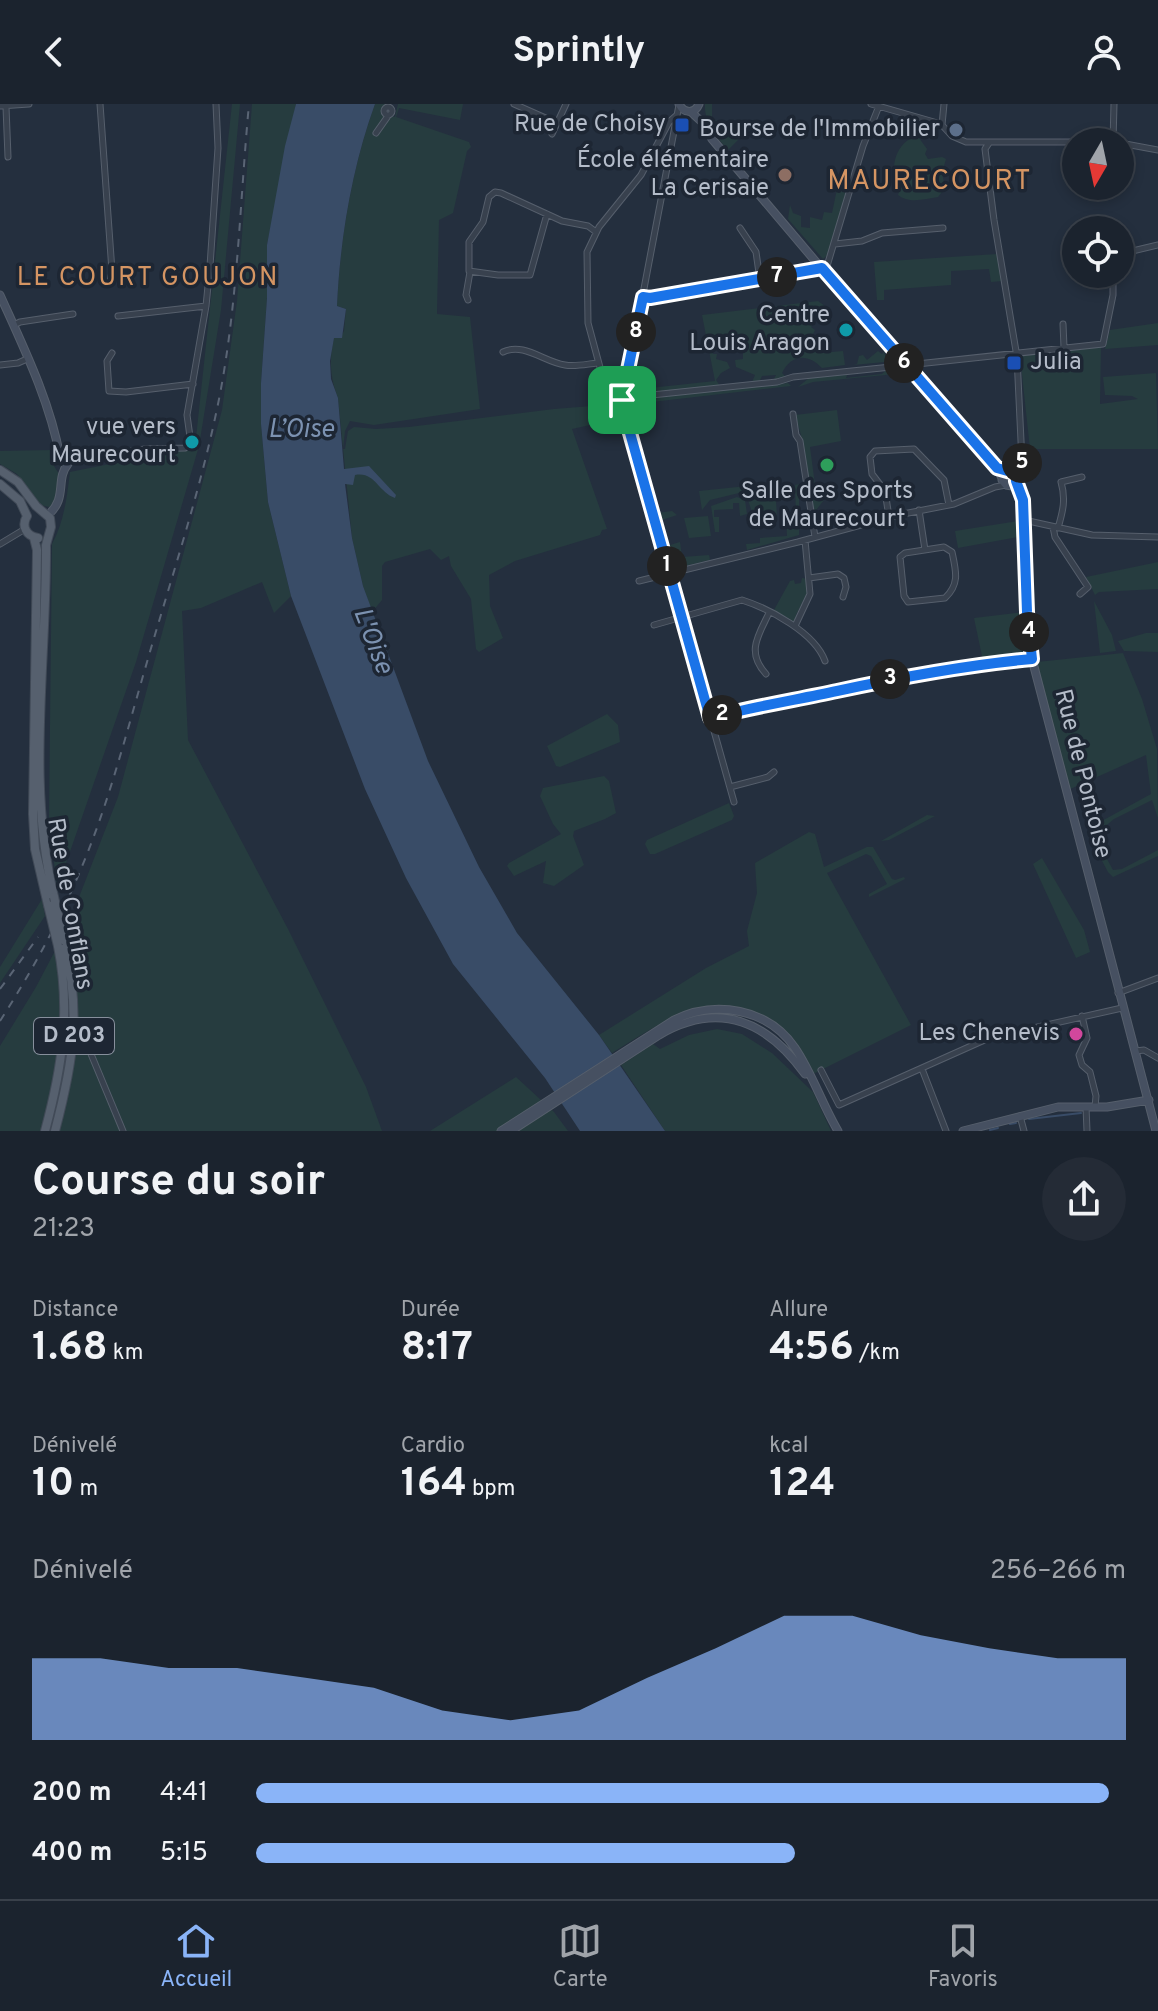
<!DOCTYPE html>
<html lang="fr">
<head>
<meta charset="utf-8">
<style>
	:root { --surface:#1b232e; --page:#242b36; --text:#f1f3f6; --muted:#a0a4aa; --line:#39404a; --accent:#8ab4f8 }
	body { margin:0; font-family:Overpass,sans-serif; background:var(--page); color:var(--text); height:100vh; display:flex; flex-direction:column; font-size:30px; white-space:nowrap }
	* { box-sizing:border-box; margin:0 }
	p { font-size:26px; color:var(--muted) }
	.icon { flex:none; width:44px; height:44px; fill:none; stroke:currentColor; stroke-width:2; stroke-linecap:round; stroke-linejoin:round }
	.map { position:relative; height:1027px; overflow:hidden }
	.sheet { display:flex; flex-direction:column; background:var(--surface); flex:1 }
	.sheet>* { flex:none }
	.needle { width:52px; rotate:189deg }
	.buttons { position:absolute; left:1062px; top:24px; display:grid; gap:16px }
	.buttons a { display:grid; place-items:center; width:72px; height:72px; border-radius:50%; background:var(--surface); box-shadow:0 4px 12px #0003,0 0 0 2px var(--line); font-size:40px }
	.pin { position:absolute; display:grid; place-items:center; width:68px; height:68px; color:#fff; margin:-34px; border-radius:16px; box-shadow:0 4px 12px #0006 }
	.km { position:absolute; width:40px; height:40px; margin:-20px; border-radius:50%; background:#222; color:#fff; font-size:22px; line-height:40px; text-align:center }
	.round { display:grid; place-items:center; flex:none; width:84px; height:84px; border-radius:42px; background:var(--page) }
	.head { display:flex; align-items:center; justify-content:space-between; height:136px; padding:0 32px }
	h1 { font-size:44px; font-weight:700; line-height:60px }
	.metrics { display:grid; grid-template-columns:repeat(3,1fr); gap:12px; height:136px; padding:8px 32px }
	.metrics div { display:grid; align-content:center }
	.metrics b { font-size:40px; font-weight:700 }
	.metrics small { font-size:22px; font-weight:400 }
	.metrics p { font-size:22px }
	.chart { height:224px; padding:16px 32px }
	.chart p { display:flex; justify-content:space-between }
	.chart svg { width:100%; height:144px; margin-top:8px; fill:var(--accent); opacity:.7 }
	ul { padding:0 32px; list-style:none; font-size:26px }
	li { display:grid; grid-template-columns:128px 96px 1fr; align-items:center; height:60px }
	li i { height:20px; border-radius:10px; background:var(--accent) }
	header { display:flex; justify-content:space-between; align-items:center; height:104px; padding:0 32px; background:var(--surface); font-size:36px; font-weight:700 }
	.menu { display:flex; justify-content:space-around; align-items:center; height:112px; border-top:2px solid var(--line); background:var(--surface); font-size:22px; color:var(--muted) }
	.menu a { display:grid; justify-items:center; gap:4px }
	.menu .selected { color:var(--accent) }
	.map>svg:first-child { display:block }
	.green { fill:#263c3f }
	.water { fill:#394c67 }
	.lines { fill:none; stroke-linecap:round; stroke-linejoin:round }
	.stream { stroke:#394c67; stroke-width:2 }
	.street-casing { stroke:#565f6c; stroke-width:7 }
	.secondary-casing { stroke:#565f6c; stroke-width:9 }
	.primary-casing { stroke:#414a57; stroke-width:10 }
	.street { stroke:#38414e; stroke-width:5 }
	.secondary { stroke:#465061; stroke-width:7 }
	.primary { stroke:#56606e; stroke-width:8 }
	.rail { stroke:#5a6575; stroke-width:2; stroke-dasharray:8 8; stroke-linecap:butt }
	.primary-bridge-casing { stroke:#414a57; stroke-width:10; stroke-linecap:butt }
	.primary-bridge { stroke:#56606e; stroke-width:8 }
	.route-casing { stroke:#fff; stroke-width:16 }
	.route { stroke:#1a73e8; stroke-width:10 }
	.transit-dot { fill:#1a4fb4; stroke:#1d2633; stroke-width:3 }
	.service-dot { fill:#5c6f8a; stroke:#1d2633; stroke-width:3 }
	.education-dot { fill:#8d6e63; stroke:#1d2633; stroke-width:3 }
	.culture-dot { fill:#0f9aa8; stroke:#1d2633; stroke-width:3 }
	.leisure-dot { fill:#2e9e5b; stroke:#1d2633; stroke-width:3 }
	.hotel-dot { fill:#d1479c; stroke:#1d2633; stroke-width:3 }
	.labels { text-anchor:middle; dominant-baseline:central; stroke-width:7; stroke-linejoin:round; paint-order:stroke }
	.shield { fill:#1d2633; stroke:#878f9c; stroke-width:2 }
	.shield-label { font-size:22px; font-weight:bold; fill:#b4bcc9 }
	.poi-label { font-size:24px; fill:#b4bcc9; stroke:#1d2633; text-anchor:end }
	.street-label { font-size:24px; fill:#b4bcc9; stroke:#1d2633 }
	.neighbourhood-label { font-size:26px; letter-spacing:2px; fill:#d59563; stroke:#1d2633 }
	.water-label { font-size:26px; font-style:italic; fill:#7c92b1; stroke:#1d2633 }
	.quarter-label { font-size:28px; letter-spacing:2px; fill:#d59563; stroke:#1d2633 }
</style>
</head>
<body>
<header><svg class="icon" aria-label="back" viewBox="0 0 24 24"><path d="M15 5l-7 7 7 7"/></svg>Sprintly<svg class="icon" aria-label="person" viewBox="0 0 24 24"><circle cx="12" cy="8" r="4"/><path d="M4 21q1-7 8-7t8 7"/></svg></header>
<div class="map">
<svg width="1158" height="1027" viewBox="0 0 1158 1027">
	<rect width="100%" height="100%" fill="#242f3e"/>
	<path class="green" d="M232,0H240L221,206L199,342L136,558L57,785L49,714L52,440C64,418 67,393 70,368L195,343Z
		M252,0H296L267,141V194L261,279V320L268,398L291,492L274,509L262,478L201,504L182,507L188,636L288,825L366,983L382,1027H0V942L36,883L67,824L118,693L222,306L237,197Z
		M375,0H390L383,3L382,9L395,13L398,0H463L460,16L399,4L396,13L469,38L471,43L467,47L453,109L439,116L437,210L470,213L480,305L374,321L350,317L345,327L343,345H345L348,327L354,323L376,325L409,323L554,305L617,300L622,314L572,325L607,425L602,426L600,431L515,457L489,471L490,502L503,534L479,548L476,545L471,495L451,462L449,452L441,456L430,445L385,458L382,462V496L372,508L363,482L352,434L338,294C330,273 329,256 334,234H340L344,227L346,205L337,202C340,135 352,63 375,0Z
		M705,0H712V14L743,31L728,46C716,32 704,19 705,0Z
		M913,33L919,34L927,45L925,50L928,55L942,53L946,55L942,69L945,84L938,93C925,95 909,100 898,91L904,73L894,65C894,51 901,39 913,33Z
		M837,85L846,87L828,151L823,155L788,115L790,101L793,109L801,112V123L810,124V113L822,116L824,108L832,109Z
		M997,150L1002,177L991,178L989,165L951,167V181L884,186V196H877L874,158Z
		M818,197L829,205L827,211L815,212V217L811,223L815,226L809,238L817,241L820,249L843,247L845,261L822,264C808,249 791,250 782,269L787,274L773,277L776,271L762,272L759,278H752L755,271L736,263L735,256L743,255V248L746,247L744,232L722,234L723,241L710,243L713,250H717L716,255L727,258L730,264L721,269L716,276L720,282L628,291L631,286L715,277L702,211Z
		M1158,219V241L1105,245L1110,226Z
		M1101,242L1100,300L1138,295L1132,292L1105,291L1103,273L1156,269L1158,345H1030L1020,252Z
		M886,246L884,250L895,257L853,261L857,260L859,252L863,251L867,256L878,247L882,250Z
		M899,265L906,269L813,278L798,283L809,274L847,271L846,274L882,270L885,267Z
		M788,279L791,282L626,301L628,296Z
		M837,306L841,337L810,343L817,396H824L813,410L801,331L795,311Z
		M53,346L54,362L59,370L54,400L49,403L40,401L17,370L0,360V347Z
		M775,379L777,413L757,414L755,417L748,396L739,389L710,396L702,406L699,387Z
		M799,380V431L747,446L746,440L760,439V434L787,432L786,411H796L795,381Z
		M737,393L745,396L747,410L740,412L739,399H733V405L714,406V413H719V428H715L711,402Z
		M672,407L677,411L662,416L670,441L680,438L682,453L709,451L710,456L680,463L672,459L657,409Z
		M708,412L711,432L689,434L684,414Z
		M1024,416V432L958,444L955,427Z
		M1158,458V485L1099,488L1095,491L1086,473Z
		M802,474L808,475L807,497L805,493L796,511L798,515L794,520L787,518L790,515L780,510L776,512L774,506L790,477L794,476L795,480L801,479Z
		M1094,497L1112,531L1116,547L1100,549Z
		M1024,508L1028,553L983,557L974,514Z
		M1146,529H1158V548L1124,547L1118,537Z
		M1123,549L1142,595L1157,645L1158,714L1152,696L1114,715L1096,730V735L1113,766L1122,765L1158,746V752L1113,773L1108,768L1087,729L1089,724L1151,690L1146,651L1068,686L1037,558Z
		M607,610L618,621L620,638L560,663L556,662L547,642Z
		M604,672L609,677L616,709L605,715L574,727L573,732L584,761L554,782L543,779L546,757L514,772L507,762L509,759L561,730L553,720L540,692L543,684Z
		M729,699L734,712L732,716L655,750H650L645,740L647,736Z
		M927,711L935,712L889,736L881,737Z
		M809,728L815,730L824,763L867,743H873L892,775L895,776L904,773L905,775L869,793V790L887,780L871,752L866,750L827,769L911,921L813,970C803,955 794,937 781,924C771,914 757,909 743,905C693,893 653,924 612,949L599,931L706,864L749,842L747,827L757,789L755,759Z
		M1042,754L1084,826L1090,848L1076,854L1033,760Z
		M42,795L45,812L0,879V863Z
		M717,925L742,930L772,949L813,988L831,1027H665L621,961L653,940L660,945L689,931Z
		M516,973L554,1008L568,1027H430Z"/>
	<path class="water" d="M296,0H375C352,63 340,135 337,202L346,205L342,234H334L330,257L331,275L338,294L344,365L369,362L396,391L395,394C378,388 375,367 355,371L353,381L345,380L352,434L363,482L428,657L479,763L517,829L599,931L665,1027H580L545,974L453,860L406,774L365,685L291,492L268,398L261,320V279L267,194V141L285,42Z"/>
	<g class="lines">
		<path class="stream" d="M1029,1015L1081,1009
			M1010,1020L1016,1019
			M990,1026L998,1024"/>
		<defs>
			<path id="street" d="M100,0L112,167L110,179
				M514,0L557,19
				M871,0L941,20L952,32L966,38H1111
				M679,1L622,300L734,698
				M0,2L29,0
				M384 7a4 4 0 1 1 8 0a4 4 0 1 1-8 0Z
				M6,3L8,53
				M942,21L944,0
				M376,29L388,12
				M552,30L566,0
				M1113,38L1114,0
				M989,39L985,45L994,116L1017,253L1022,358L1016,372
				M1120,39L1158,46
				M547,110L530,171H498L469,167V138L483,118L489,93L495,88L501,89L562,117L588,122L596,128
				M740,124L756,148L760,176
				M835,140L862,137L882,129L943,124
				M1120,150L1158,141
				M643,193L810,168L827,162L863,42L879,2
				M468,196L466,191L470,168
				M118,212L206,202
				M1063,220L1064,243
				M14,221L20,218L73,210
				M503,248C524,238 544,258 565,261C575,263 587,260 597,259
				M112,249L107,257L109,287L126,288L193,280
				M0,261L18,259L27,255
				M909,264L917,260L1103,240L1113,191V170
				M623,294L777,278L793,273L901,262L904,259
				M622,296L608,293L588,219L587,148L599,123L641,71L669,18L677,11
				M793,310L796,331L800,337L815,433
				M68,357L145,345L185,344L191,340L187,311L206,202L210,162L218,44L216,0
				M919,406L925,446
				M889,413L885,387L872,370L870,353L875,347L914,345L944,376L949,401
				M1024,416L1092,431L1158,433
				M1053,423L1055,433L1088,483L1080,490
				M1058,424C1063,407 1066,395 1061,378L1082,373
				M0,440L25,425
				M944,443L952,448C956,467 960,480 945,494L908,498L904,492L900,453L905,449Z
				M809,474L838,470L844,474L846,483L843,493
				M639,477L798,438L898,411L954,400L995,383L1006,381
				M654,521L742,496C770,505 815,529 825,557
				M795,522L810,490L805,436
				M766,570C746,548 758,532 769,509
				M710,614C752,603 794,596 837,587C902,573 966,561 1032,555
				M730,683L768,673L774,668
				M1118,889L1158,874
				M1082,912L1087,934L1079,951L1082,961L1090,968L1096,992L1095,1003
				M75,920L81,926L123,1027
				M1136,947L1144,946L1158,954
				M922,965L946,1027
				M821,966L839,1001L989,934L1122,904
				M1086,1003L1087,1027
				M1020,1012L1024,1027"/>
			<path id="secondary" d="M679,0C684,10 695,10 699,0
				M691,8L703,19L712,35L844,191L997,364L1002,374
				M0,191C23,242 50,297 60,353
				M999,365L1015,371L1016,377L1012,382L1006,381L1002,376V371L1008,368
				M1016,377L1023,396L1027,508L1032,555L1156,1027
				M48,411C68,394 55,375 68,360L66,354L60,353
				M501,1027L674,916C715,896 768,904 795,944C812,969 822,1000 838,1027
				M511,1027L659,931C719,896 767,917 805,970
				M963,1027L1058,1003H1107L1149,996"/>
			<path id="primary" d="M0,366L18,378L36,402L50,414L51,423L46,441C47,557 26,678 54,793
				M0,380L20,397L27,412
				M27,412C21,422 26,432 38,434
				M34,434L37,446L33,710L35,745L48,801
				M45,1027C62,964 71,907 58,842
				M55,1027C74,955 81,909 64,836"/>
		</defs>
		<use href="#street" class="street-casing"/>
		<use href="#secondary" class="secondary-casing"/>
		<use href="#primary" class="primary-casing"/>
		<use href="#street" class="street"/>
		<use href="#secondary" class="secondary"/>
		<use href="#primary" class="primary"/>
		<path class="rail" d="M0,885L38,833
			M0,917C34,864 64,809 87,750C111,690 127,627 145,565C171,474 202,383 220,290C238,195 240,96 249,0"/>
		<defs>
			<path id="primary-bridge" d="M54,793L64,836
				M48,801L58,842"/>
		</defs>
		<use href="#primary-bridge" class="primary-bridge-casing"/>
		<use href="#primary-bridge" class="primary-bridge"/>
	</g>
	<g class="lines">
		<defs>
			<path id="route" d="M822,164L997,364L1011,368L1022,358L1016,377L1023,396L1027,508L1032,555C966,561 902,573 837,587C795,596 752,603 710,614L623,304L624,285L643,193L650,194Z"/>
		</defs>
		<use href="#route" class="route-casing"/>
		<use href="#route" class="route"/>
	</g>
	<g class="transit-dot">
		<rect x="674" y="13" width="16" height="16" rx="4"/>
		<rect x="1006" y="251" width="16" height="16" rx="4"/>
	</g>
	<circle class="service-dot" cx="956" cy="26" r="8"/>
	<circle class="education-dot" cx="785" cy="71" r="8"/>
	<g class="culture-dot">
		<circle cx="846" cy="226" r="8"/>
		<circle cx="192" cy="338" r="8"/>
	</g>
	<circle class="leisure-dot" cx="827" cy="361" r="8"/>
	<circle class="hotel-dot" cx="1076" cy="930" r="8"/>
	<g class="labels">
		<rect class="shield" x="34" y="914" width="80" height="36" rx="6"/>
		<g class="shield-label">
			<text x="74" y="932">D 203</text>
		</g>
		<g class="poi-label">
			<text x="666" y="21">Rue de Choisy</text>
			<text x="940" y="26">Bourse de l'Immobilier</text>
			<text x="769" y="57">École élémentaire<tspan x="769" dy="28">La Cerisaie</tspan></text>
			<text x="830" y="212">Centre<tspan x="830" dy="28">Louis Aragon</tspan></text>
			<text x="1030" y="259" text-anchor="start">Julia</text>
			<text x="176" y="324">vue vers<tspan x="176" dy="28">Maurecourt</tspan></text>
			<text x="827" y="388" text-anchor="middle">Salle des Sports<tspan x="827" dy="28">de Maurecourt</tspan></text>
			<text x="1060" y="930">Les Chenevis</text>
		</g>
		<g class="street-label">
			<text transform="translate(1082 670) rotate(76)">Rue de Pontoise</text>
			<text transform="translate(69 800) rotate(80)">Rue de Conflans</text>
		</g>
		<g class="neighbourhood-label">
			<text x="148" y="174">LE COURT GOUJON</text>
		</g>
		<g class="water-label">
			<text x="301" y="326">L’Oise</text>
			<text transform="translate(372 537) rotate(69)">L'Oise</text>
		</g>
		<g class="quarter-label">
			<text x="930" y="78">MAURECOURT</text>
		</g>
	</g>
</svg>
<div class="buttons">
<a><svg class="needle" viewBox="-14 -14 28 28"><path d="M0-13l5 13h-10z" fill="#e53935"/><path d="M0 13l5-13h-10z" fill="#a0a4aa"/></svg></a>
<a><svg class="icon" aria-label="locate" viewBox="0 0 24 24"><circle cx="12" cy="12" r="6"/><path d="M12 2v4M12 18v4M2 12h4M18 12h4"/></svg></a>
</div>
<div class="pin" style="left:622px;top:296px;background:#1e9e55"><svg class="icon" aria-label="arrive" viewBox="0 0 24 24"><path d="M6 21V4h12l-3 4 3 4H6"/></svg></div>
<b class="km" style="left:667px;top:462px">1</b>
<b class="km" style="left:722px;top:611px">2</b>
<b class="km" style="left:890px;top:575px">3</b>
<b class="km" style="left:1029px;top:528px">4</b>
<b class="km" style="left:1022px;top:359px">5</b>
<b class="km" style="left:904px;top:259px">6</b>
<b class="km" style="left:777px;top:173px">7</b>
<b class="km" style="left:636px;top:228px">8</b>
</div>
<section class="sheet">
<div class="head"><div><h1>Course du soir</h1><p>21:23</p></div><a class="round"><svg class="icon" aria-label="share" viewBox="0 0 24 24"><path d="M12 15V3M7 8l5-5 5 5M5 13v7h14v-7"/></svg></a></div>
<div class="metrics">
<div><p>Distance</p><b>1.68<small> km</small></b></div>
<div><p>Durée</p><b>8:17</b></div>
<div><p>Allure</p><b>4:56<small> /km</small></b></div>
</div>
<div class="metrics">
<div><p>Dénivelé</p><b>10<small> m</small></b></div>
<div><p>Cardio</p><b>164<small> bpm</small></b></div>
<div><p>kcal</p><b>124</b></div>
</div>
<div class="chart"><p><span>Dénivelé</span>256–266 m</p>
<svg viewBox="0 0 160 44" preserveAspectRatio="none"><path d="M0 44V19L10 19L20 22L30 22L40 25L50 28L60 35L70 38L80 35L90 25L100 16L110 6L120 6L130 12L140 16L150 19L160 19V44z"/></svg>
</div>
<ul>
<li><b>200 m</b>4:41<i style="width:98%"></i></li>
<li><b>400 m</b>5:15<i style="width:62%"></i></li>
</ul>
</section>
<nav class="menu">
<a class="selected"><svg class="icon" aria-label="home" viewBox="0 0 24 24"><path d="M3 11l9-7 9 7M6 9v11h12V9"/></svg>Accueil</a>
<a><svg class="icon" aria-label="map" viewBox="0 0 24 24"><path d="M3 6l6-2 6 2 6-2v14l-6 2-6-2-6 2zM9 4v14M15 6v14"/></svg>Carte</a>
<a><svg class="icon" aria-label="saved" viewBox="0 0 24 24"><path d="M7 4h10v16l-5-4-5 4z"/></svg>Favoris</a>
</nav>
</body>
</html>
